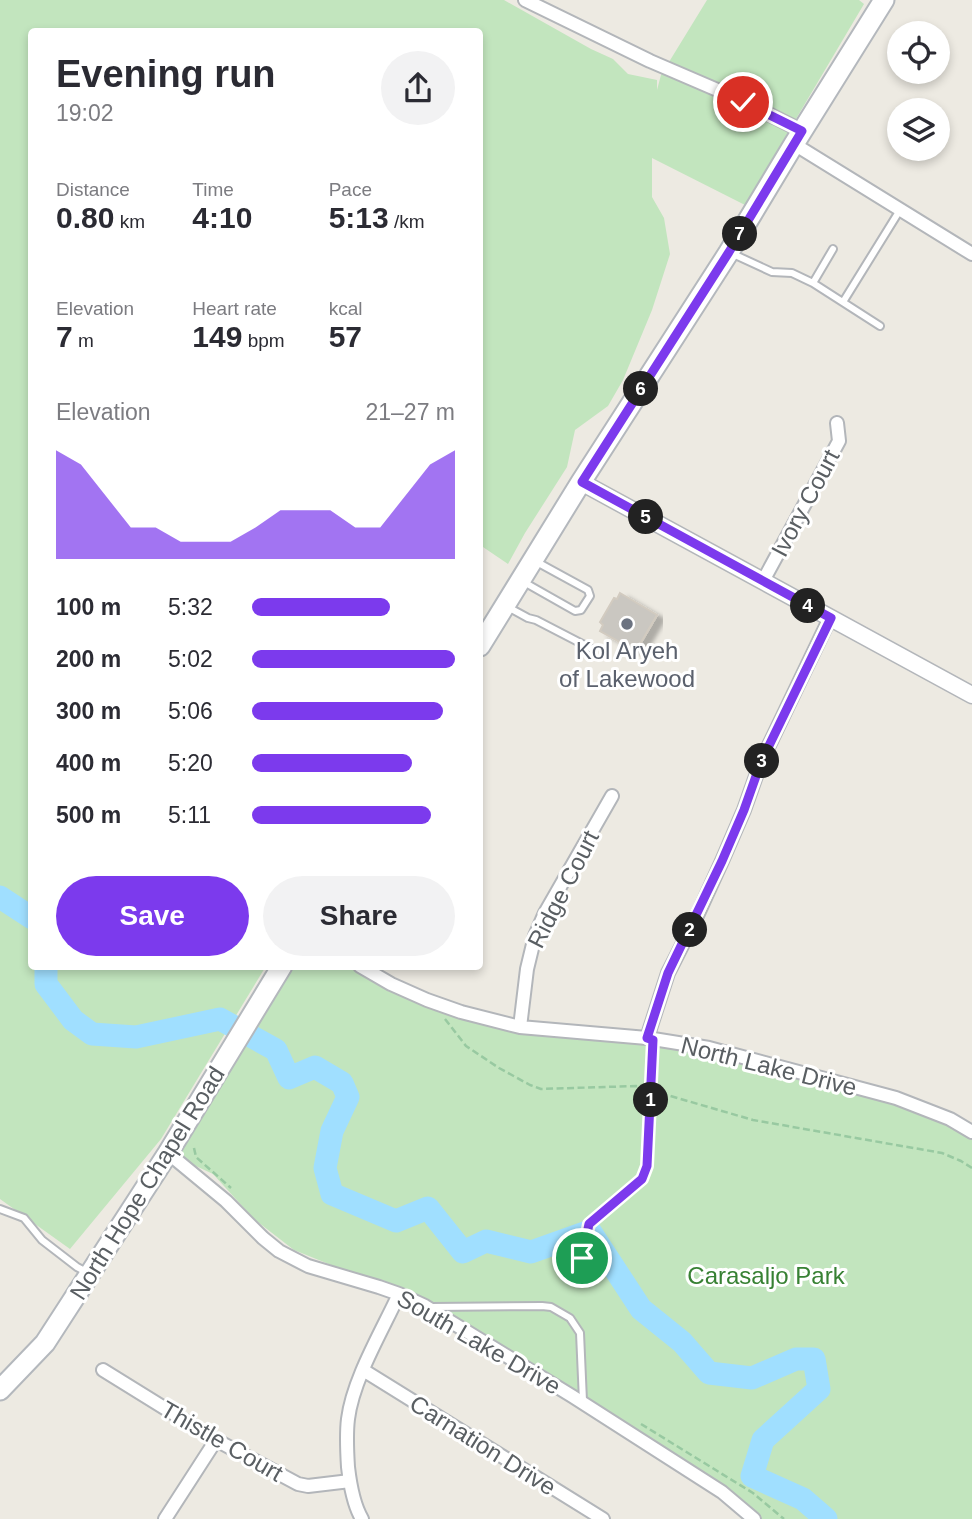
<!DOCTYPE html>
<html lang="en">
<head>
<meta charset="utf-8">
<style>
	:root { --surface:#fff; --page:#f2f2f3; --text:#2b2b33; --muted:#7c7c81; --accent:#7c3aed }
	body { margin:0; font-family:Arial,sans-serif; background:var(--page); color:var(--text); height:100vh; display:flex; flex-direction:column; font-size:26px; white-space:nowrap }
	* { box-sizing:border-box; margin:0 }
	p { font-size:23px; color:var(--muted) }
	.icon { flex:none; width:38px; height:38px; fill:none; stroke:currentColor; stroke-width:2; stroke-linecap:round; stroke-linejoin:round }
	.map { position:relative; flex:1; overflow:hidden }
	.panel { position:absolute; left:28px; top:28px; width:455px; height:942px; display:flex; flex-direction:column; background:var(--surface); border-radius:7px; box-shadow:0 4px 10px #0003 }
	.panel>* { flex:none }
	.fabs { position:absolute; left:887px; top:21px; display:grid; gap:14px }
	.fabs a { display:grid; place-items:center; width:63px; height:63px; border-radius:50%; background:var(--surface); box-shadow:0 4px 10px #0003; font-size:35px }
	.pin { position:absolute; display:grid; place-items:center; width:60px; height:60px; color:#fff; margin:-30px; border:4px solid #fff; border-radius:50%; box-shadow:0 2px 7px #0007 }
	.km { position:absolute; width:35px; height:35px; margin:-18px; border-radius:50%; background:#222; color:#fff; font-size:19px; line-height:35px; text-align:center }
	.round { display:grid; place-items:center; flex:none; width:74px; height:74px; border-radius:37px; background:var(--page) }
	.headline { display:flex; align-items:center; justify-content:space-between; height:119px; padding:0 28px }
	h1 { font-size:38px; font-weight:600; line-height:52px }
	.metrics { display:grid; grid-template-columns:repeat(3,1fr); gap:10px; height:119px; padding:7px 28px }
	.metrics div { display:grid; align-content:center }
	.metrics b { font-size:30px; font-weight:600 }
	.metrics small { font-size:19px; font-weight:400 }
	.metrics p { font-size:19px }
	.chart { height:196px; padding:14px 28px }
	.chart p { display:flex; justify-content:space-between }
	.chart svg { width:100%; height:126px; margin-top:7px; fill:var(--accent); opacity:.7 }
	.primary-button { display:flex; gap:14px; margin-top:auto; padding:14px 28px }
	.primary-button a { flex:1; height:80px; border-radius:42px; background:var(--accent); color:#fff; font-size:28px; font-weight:600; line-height:80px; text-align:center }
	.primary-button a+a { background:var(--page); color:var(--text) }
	ul { padding:0 28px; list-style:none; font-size:23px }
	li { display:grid; grid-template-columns:112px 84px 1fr; align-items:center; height:52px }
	li i { height:18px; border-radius:9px; background:var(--accent) }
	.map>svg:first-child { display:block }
	.green { fill:#c2e5be }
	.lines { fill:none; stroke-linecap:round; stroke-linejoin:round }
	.river { stroke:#a0dfff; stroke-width:23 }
	.building { fill:#cac7c1; stroke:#d2cbc0; stroke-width:2; filter:url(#shadow) }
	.service-casing { stroke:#b3b6ba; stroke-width:10 }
	.minor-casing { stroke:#b3b6ba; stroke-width:16 }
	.tertiary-casing { stroke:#b3b6ba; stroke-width:19 }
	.secondary-casing { stroke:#b4b8bd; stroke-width:23 }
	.path { stroke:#98c9a1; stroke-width:2.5; stroke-dasharray:7 3.5; stroke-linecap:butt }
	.service { stroke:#fff; stroke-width:6 }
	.minor { stroke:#fff; stroke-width:12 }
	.tertiary { stroke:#fff; stroke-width:16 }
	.secondary { stroke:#fff; stroke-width:19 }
	.route-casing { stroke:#fff; stroke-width:14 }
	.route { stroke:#7c3aed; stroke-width:9 }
	.worship-dot { fill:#6b7280; stroke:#fff; stroke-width:2.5 }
	.labels { text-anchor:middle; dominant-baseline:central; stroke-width:6; stroke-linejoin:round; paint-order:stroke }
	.street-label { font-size:24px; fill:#5a5f63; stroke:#fff }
	.worship-label { font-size:24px; fill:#5b616d; stroke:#fff }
	.park-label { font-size:24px; fill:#378133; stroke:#fff }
</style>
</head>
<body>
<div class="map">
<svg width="972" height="1519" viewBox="0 0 972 1519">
	<defs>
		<filter id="shadow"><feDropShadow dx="8" dy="4.5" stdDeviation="2" flood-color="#0004"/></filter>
	</defs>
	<rect width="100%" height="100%" fill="#edeae2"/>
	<path class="green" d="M0,0H504L591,49L613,59L628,74L657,80V90L661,75L707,0H859L864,4L745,205L652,158V197L664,218L670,254L652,310L623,380L608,406L575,430L567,467L525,533L508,564L480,545V32H32V966H266L161,1139L70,1249L0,1199Z
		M282,966H360L373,974L520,1027L647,1038L896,1098L972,1132V1519H754L572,1396L379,1287L385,1281L346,1271L294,1250L254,1219L213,1174L168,1153Z"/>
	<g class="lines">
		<path class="river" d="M0,897L32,918
			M46,966V984L73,1020L92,1034L136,1037L220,1019L276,1050L289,1078L315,1067L342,1083L348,1097L332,1131L325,1168L332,1194L396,1221L428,1208L463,1252L486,1241L531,1252L590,1231L641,1309L682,1342L709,1373L752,1378L796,1359H814L819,1389L763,1440L752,1476L803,1499L826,1519"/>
	</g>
	<path class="building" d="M620,593L657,615L636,651L600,631L603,625L600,622L614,598L617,599Z"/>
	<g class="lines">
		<defs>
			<path id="service" d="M733,254L772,272L792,273L813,283L880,326
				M813,283L833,249
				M843,302L900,210
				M522,581L575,611L581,610L590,596L588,590L535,561
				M506,606L528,618L536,620L592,649
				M0,1209L24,1218L42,1240L77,1267L88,1273
				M432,1307L542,1306L551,1307L570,1318L580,1333L583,1401"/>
			<path id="minor" d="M525,0L650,61L743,101L802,131
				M794,144L972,254
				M763,581L839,441L837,423
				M360,966L391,984L427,1000L461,1012L520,1027L647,1038L709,1048L896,1098L950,1119L972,1132
				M520,1027L527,969L535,936L545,913L612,796
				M647,1038L668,973L696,918L722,861L744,810L761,762L830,618
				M168,1153L226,1201L263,1238L279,1251L308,1266L379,1287L399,1294L425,1306L572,1396L722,1492L754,1519
				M103,1370L216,1440L298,1484L308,1486L350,1481
				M363,1370L603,1519
				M165,1519L216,1440
				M362,1519C353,1504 350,1484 348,1467C347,1451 346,1435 348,1419C353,1379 382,1331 399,1294"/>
			<path id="tertiary" d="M581,482L972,695"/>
			<path id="secondary" d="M480,646L581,482L729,252L794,144L884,0
				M0,1390L45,1343L168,1153L282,966"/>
		</defs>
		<use href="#service" class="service-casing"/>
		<use href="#minor" class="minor-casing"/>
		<use href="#tertiary" class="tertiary-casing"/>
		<use href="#secondary" class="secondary-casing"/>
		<path class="path" d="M445,1019L466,1046L499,1068L530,1085L541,1089L636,1086L753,1120L942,1153L961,1161L972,1168
			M194,1148L196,1157L231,1188
			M572,1285L579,1272L589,1224L642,1179L647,1166L653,1050
			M641,1424L753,1493L784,1519"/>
		<use href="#service" class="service"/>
		<use href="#minor" class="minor"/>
		<use href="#tertiary" class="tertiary"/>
		<use href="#secondary" class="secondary"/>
	</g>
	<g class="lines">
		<defs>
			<path id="route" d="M582,1258L589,1224L642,1179L647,1166L653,1040L647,1038L668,973L722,861L744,810L761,762L831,618L582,482L729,252L802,131L743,102"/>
		</defs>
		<use href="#route" class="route-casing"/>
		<use href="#route" class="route"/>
	</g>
	<circle class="worship-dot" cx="627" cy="624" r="7"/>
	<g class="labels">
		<g class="street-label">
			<text transform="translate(805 503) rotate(-62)">Ivory Court</text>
			<text transform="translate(563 889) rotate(-63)">Ridge Court</text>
			<text transform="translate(769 1066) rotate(14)">North Lake Drive</text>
			<text transform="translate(147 1183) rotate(-58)">North Hope Chapel Road</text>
			<text transform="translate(479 1342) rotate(30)">South Lake Drive</text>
			<text transform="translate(222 1441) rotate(30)">Thistle Court</text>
			<text transform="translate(483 1445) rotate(32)">Carnation Drive</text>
		</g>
		<g class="worship-label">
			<text x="627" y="650">Kol Aryeh<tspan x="627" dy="28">of Lakewood</tspan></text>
		</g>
		<g class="park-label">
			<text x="766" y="1275">Carasaljo Park</text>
		</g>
	</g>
</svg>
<div class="fabs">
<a><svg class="icon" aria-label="locate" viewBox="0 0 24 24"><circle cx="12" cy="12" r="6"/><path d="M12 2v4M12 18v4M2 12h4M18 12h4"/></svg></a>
<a><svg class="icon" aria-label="layers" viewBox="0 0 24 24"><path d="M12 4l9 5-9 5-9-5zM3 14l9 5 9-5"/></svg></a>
</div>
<div class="pin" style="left:582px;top:1258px;background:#1e9e55"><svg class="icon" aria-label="arrive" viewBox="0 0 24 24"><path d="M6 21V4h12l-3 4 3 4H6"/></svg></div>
<div class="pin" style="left:743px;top:102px;background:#d93025"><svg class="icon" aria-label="check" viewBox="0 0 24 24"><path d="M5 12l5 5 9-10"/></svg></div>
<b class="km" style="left:651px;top:1100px">1</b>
<b class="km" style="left:690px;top:930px">2</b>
<b class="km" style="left:762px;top:761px">3</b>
<b class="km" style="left:808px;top:606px">4</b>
<b class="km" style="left:646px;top:517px">5</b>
<b class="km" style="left:641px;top:389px">6</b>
<b class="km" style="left:740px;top:234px">7</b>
<section class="panel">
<div class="headline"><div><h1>Evening run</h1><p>19:02</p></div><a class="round"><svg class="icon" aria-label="share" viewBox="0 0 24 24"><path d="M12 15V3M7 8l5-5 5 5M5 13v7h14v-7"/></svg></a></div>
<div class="metrics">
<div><p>Distance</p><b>0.80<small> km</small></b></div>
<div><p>Time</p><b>4:10</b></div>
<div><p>Pace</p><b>5:13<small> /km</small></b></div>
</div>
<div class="metrics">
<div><p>Elevation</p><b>7<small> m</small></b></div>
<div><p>Heart rate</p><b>149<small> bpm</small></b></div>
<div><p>kcal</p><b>57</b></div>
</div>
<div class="chart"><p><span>Elevation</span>21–27 m</p>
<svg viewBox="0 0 160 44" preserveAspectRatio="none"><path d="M0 44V6L10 11L20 22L30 33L40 33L50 38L60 38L70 38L80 33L90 27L100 27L110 27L120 33L130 33L140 22L150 11L160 6V44z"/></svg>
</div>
<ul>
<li><b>100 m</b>5:32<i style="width:68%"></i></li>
<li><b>200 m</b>5:02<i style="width:100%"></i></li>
<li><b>300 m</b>5:06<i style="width:94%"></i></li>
<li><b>400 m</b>5:20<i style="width:79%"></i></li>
<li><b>500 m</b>5:11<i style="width:88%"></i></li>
</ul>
<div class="primary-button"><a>Save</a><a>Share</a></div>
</section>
</div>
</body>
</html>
